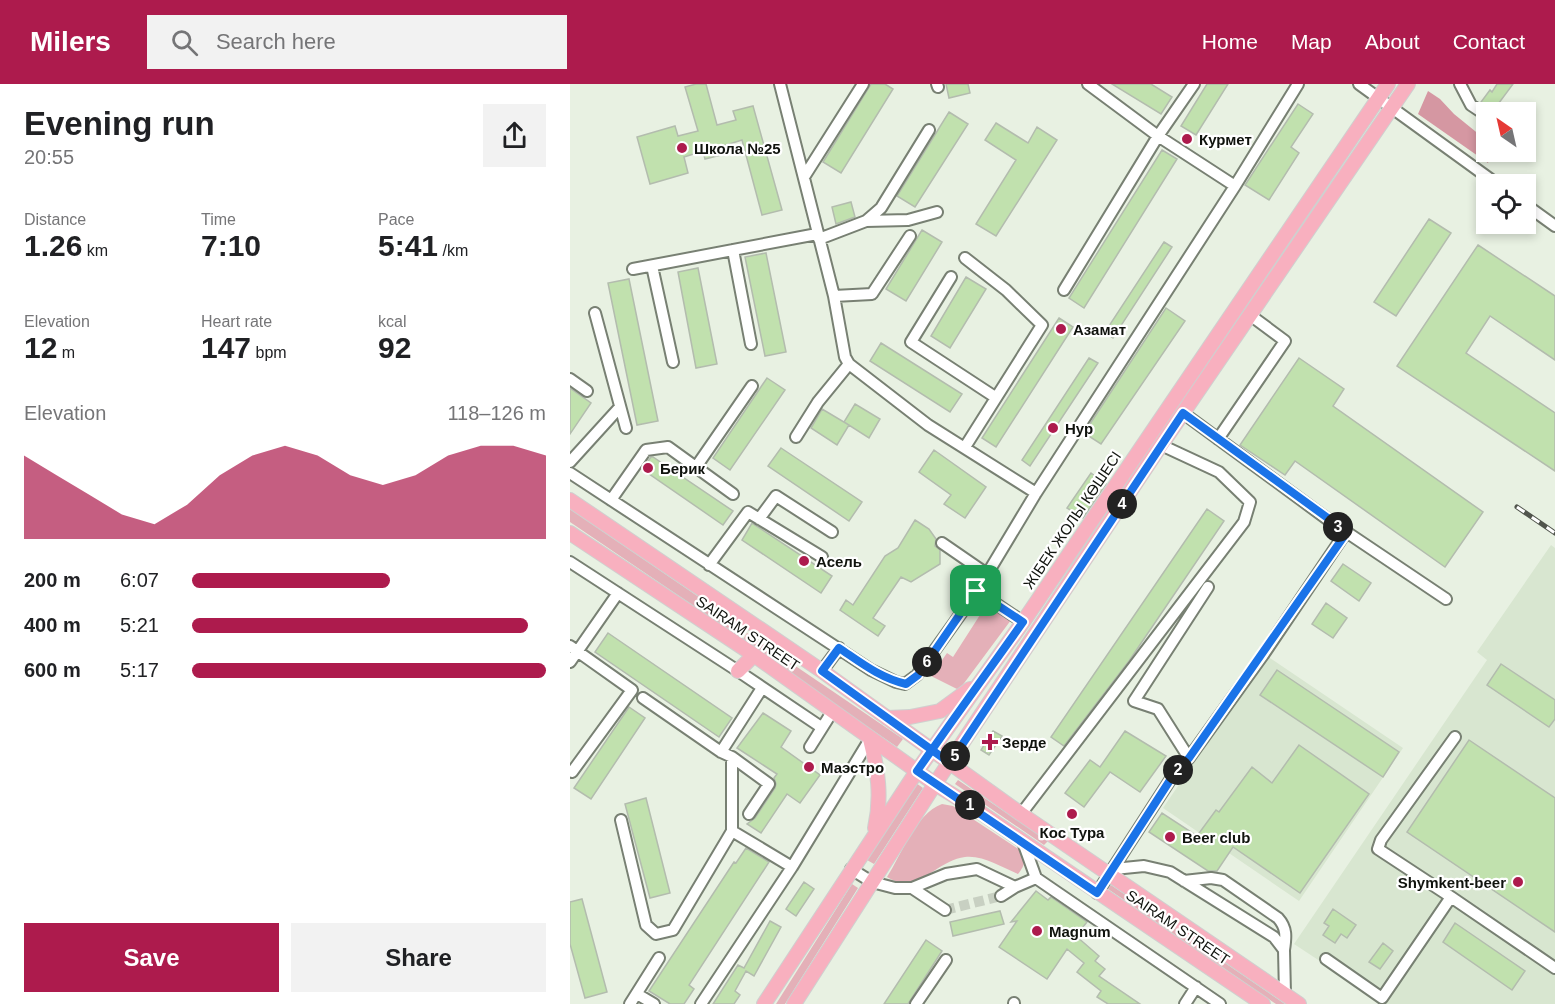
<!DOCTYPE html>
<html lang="en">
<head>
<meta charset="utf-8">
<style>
	:root { --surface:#fff; --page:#f2f2f2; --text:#202124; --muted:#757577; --accent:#ad1b4d }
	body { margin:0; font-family:Helvetica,sans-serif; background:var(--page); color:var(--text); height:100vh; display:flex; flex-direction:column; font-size:22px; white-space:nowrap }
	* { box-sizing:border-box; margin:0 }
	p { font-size:20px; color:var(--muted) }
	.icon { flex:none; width:33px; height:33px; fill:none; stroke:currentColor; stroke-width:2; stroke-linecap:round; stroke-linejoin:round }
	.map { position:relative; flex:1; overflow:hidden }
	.side { display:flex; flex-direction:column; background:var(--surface); width:570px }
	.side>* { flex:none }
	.needle { width:39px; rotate:326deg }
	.tools { position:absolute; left:906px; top:18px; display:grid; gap:12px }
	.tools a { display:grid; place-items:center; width:60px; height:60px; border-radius:0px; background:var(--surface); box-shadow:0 3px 9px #0003; font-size:30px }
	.pin { position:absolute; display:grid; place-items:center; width:51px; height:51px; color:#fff; margin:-26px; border-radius:12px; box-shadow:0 3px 9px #0006 }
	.km { position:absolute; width:30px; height:30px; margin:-15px; border-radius:50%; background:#222; color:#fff; font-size:16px; line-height:30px; text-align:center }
	.round { display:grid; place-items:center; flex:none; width:63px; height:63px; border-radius:0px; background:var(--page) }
	.summary { display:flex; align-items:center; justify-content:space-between; height:102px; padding:0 24px }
	h1 { font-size:33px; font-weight:600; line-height:45px }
	.figures { display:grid; grid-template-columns:repeat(3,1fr); gap:9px; height:102px; padding:6px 24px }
	.figures div { display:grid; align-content:center }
	.figures b { font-size:30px; font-weight:600 }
	.figures small { font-size:16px; font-weight:400 }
	.figures p { font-size:16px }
	.chart { height:168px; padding:12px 24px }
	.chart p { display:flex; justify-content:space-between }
	.chart svg { width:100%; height:108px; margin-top:6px; fill:var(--accent); opacity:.7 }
	.button { display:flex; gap:12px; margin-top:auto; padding:12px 24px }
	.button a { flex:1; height:69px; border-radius:0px; background:var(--accent); color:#fff; font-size:24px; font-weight:600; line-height:69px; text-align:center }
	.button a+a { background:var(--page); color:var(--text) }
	ul { padding:0 24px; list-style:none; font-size:20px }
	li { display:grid; grid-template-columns:96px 72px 1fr; align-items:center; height:45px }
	li i { height:15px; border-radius:8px; background:var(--accent) }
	header { display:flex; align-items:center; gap:36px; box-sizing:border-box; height:84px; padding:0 30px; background:var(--accent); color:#fff }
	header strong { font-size:28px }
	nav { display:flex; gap:33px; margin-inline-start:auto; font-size:21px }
	.search { width:420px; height:54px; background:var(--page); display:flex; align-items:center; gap:15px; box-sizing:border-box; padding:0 21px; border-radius:0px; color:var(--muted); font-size:22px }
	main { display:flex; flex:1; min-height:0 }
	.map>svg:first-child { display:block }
	.built { fill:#d8e6d0 }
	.green { fill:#e4b0b8 }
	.forest { fill:#d597a2 }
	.building { fill:#c1e1ae; stroke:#b3bcae; stroke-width:1.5 }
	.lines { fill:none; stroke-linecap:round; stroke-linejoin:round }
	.minor-tunnel { stroke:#c8d0c2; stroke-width:10; stroke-dasharray:10 5; stroke-linecap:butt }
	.minor-casing { stroke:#788073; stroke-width:14 }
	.major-casing { stroke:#cfd0cf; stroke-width:16 }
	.minor { stroke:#fff; stroke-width:10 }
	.major { stroke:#f8b0bf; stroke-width:14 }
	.rail-casing { stroke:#51554d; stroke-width:5 }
	.rail { stroke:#fff; stroke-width:3; stroke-dasharray:9; stroke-linecap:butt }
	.route-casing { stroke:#fff; stroke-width:12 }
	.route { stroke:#1a73e8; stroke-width:8 }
	.poi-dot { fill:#ad1b4d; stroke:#fff; stroke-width:2 }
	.labels { text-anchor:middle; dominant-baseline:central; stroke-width:4.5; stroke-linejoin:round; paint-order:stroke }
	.poi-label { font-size:15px; font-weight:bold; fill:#10130e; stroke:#fff; text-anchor:start }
	.street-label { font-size:15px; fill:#10130e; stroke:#fff }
</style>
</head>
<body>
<header>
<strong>Milers</strong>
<div class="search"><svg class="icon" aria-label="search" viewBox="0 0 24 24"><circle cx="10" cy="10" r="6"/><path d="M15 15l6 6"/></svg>Search here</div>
<nav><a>Home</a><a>Map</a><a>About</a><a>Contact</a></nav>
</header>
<main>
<section class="side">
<div class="summary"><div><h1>Evening run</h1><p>20:55</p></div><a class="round"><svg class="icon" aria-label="share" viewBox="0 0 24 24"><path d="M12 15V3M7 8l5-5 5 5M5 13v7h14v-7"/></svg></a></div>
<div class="figures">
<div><p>Distance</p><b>1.26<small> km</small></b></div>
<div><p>Time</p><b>7:10</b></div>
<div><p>Pace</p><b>5:41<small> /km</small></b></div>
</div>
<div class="figures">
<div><p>Elevation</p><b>12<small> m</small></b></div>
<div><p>Heart rate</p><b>147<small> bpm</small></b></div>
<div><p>kcal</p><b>92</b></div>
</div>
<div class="chart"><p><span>Elevation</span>118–126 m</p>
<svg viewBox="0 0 160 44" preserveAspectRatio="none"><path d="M0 44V10L10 18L20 26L30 34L40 38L50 30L60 18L70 10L80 6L90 10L100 18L110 22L120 18L130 10L140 6L150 6L160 10V44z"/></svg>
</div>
<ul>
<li><b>200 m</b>6:07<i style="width:56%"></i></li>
<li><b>400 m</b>5:21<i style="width:95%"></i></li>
<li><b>600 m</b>5:17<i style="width:100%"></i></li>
</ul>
<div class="button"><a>Save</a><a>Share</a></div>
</section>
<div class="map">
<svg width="985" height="920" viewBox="0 0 985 920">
	<rect width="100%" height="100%" fill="#e8f1e2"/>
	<path class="built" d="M981,461L985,464V920H815L724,860L917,576L907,568Z
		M697,572L833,664L729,817L593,724Z"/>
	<path class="green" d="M0,425L170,541L165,550L0,438Z
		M417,520L441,536L389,606L361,592L377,569L383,573Z
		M177,549L333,655L327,663L172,557Z
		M388,696L478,757L474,761L385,700Z
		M346,699L353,704L304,780L297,776Z
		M372,720L383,722L450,766C455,777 456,780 448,790C431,783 413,771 395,773C367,776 347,812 317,793C332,770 345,730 372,720Z
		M282,800L288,804L215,920H206Z
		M541,801L715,920H706L538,805Z"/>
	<path class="forest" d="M858,7L870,15L884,30L916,56V68H921L918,79L848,30Z"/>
	<path class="building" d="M126,0H136L147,41L166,36L163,27L183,22L212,126L192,131L172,56L153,62L155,70L135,75L133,67L114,73L118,89L80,100L67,53L105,42L108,52L128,47L115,3Z
		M301,0H315L323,5L271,89L253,78Z
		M376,0H398L400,9L379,14Z
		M542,0H581L602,13L591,30Z
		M637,0H658L626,51L611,42Z
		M927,0H943L923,27L911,18L920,6L922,8Z
		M728,20L743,30L721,63L729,69L699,116L675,101Z
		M379,28L398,40L345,123L327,112Z
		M426,39L458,59L467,43L487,56L426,152L406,140L446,76L415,56Z
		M592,66L607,75L514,224L499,214Z
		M281,118L285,133L266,140L262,123Z
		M859,135L881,149L826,232L804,218Z
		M352,146L372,158L336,217L316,205Z
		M594,158L602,163L543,254L535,248Z
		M908,161L985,212V276L920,232L896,269L985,329V387L827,282Z
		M196,169L216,268L195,272L175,173Z
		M128,184L147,280L126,284L108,188Z
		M396,193L416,205L380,264L361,252Z
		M59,195L88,337L67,341L38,199Z
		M596,224L615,237L531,360L514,349Z
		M489,234L503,243L426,363L412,354Z
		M311,259L392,310L380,328L300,277Z
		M519,274L528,279L460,382L452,376Z
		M729,274L774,305L763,322L913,428L875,483L725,377L715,391L670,361Z
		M197,294L215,306L160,386L143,374Z
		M0,304L21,319L0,350Z
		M285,320L310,335L299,354L274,338Z
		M252,325L279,341L267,361L241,344Z
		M211,364L292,418L279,437L198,382Z
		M364,366L416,403L395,434L374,420L381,411L349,388Z
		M81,373H83L163,427L153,441L72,385Z
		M521,389L536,400L513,434L497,424Z
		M637,425L654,437L559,577L494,662L481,653Z
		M345,436L359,445L366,455L365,462L370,466V480L341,498L331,493L303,534L315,542L308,552L270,526L276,516L283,521L315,472L328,464Z
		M182,439L262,492L251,509L172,456Z
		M773,480L801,499L789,517L761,497Z
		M756,519L777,534L763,554L742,540Z
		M38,549L162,634L149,653L25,568Z
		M931,580L985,616V635L979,643L917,601Z
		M707,586L829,668L813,693L690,611Z
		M59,623L75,634L21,715L4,704Z
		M193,629L221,647L211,663L250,691L230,719L217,710L191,749L177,740L185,734L205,704L206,700L204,694L207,690L167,664Z
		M423,647L432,652L419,671L411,666Z
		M555,647L596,672L570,708L540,688L514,723L495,709L520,676L530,683Z
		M899,656L985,714V848L837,748Z
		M729,661L799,710L730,809L663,763L647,787H638L579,748L592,729L627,752L646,726L649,728L682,683L702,699Z
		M76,714L100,809L80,814L55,720Z
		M176,764L199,778L119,901L124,905L114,920H100L79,907L164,778L166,779Z
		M234,798L244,805L226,832L216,825Z
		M466,807L478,816L481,813L517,838L506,852L529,872L525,877L535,885L529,892L570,920H538L527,913L531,907L507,888L514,879L497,865L477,895L429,863L447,837L441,838Z
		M12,815L37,908L15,914L0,860V818Z
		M763,825L786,841L777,854L771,850L765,859L753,851L759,842L754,839Z
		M430,827L434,840L383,852L380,838Z
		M200,837L211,843L184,892L176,887L165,907L170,911L164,920H143L168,881L174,884Z
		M885,839L955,887L942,906L873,858Z
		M356,856L372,867L338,920H314Z
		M813,859L823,867L810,885L799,878Z"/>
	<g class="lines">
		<path class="minor-tunnel" d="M375,826L431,812"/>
		<defs>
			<path id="minor" d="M210,0L264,212L275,273L279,280L358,341L466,409
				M367,0L368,3
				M518,0L588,52L665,102
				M789,0L927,100
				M890,0L901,21L916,31
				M234,93L293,0
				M956,121L985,142
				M296,137L311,124L359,46
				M249,155L296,137L338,136L367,128
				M163,166L181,260
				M82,182L103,278
				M63,185L247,150
				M381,193L341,258L425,313
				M494,206L588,52L624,0
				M264,212L302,210L340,152
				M25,229L56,344
				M0,295L17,307
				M613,329L760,437L876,515
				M226,353L248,318L279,280
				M648,355L715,257L680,231
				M395,363L472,241L436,206L395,174
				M0,378L50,323
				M126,383L182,302
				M0,389L301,586L326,598L335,600L347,591L407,507L466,409L665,102L728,0
				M41,416L76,366L98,363L163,410
				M189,435L206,412L262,448
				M372,459L417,490
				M0,478L168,587L251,643
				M139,481L178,428L252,473
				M407,507L453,538
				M0,562L62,606L2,688
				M0,578L48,509
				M252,587L269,564
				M192,604L151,668L162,673V747L222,783
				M73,614L151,668
				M240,663L262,628
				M162,673L199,700L179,730
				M619,674L588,625L564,617L638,503
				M451,730L674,438L680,418L649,388L591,361
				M51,736L76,841L86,850L103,846L162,747
				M453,758L466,794L650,920
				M281,785L302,798L325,804H342L376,790L407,785L445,803L466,794
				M544,785L574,782L600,788L704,853L714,866L715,910
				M614,797L641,794L653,796L708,834C717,844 716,853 714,866
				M342,804L375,826
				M527,809L604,690L619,674L693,571L776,448
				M431,812L445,803
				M881,813L985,884
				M756,875L812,914L881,813L808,765L811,756L885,653
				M67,910L84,920
				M60,920L89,874
				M131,920L222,783L300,655
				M346,920L376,876
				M444,920V919
				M615,920L626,903"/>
			<path id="major" d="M0,416L252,587L451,730L729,920
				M0,449L184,571L365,700L404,724L693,920
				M168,587L184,571
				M317,634L340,633L370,627L400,605
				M300,655C308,686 312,713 305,744
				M194,920L347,687L453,538L818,0
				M224,920L365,700L591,361L838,0"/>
		</defs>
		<use href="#minor" class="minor-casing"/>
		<use href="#major" class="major-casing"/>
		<use href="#minor" class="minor"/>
		<use href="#major" class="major"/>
		<defs>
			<path id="rail" d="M947,423L985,449"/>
		</defs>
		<use href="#rail" class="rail-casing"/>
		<use href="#rail" class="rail"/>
	</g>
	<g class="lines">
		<defs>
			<path id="route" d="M406,507L453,538C418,587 382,637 347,687L527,809L604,690L619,674L777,448L613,329L380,679L252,587L269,564C290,578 310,594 336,600L348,591L406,507"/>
		</defs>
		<use href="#route" class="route-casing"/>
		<use href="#route" class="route"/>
	</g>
	<g class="poi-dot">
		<circle cx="617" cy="55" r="6"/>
		<circle cx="112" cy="64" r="6"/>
		<circle cx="491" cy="245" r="6"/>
		<circle cx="483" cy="344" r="6"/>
		<circle cx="78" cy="384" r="6"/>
		<circle cx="234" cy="477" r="6"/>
		<path d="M417 649h6v6h6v6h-6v6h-6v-6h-6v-6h6z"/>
		<circle cx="239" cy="683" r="6"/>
		<circle cx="502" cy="730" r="6"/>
		<circle cx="600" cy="753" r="6"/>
		<circle cx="948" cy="798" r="6"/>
		<circle cx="467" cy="847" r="6"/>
	</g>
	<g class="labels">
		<g class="poi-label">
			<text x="629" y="55">Курмет</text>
			<text x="124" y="64">Школа №25</text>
			<text x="503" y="245">Азамат</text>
			<text x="495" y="344">Нур</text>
			<text x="90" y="384">Берик</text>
			<text x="246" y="477">Асель</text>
			<text x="432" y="658">Зерде</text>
			<text x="251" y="683">Маэстро</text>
			<text x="502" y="748" text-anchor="middle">Кос Тура</text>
			<text x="612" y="753">Beer club</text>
			<text x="936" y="798" text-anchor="end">Shymkent-beer</text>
			<text x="479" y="847">Magnum</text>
		</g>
		<g class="street-label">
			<text transform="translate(502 436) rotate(-56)">ЖІБЕК ЖОЛЫ КӨШЕСІ</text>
			<text transform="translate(178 549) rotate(34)">SAIRAM STREET</text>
			<text transform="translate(608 843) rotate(34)">SAIRAM STREET</text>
		</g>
	</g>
</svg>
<div class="tools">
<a><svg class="needle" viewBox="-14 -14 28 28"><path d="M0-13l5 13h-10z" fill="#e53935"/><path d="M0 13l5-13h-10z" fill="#757577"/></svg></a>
<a><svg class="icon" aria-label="locate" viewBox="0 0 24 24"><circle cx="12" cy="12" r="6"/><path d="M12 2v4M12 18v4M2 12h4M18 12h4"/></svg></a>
</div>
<div class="pin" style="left:406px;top:507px;background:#1e9e55"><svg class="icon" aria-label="arrive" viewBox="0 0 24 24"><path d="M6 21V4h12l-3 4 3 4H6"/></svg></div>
<b class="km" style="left:400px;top:721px">1</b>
<b class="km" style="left:608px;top:686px">2</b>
<b class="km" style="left:768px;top:443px">3</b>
<b class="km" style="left:552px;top:420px">4</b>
<b class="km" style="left:385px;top:672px">5</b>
<b class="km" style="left:357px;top:578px">6</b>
</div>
</main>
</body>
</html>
